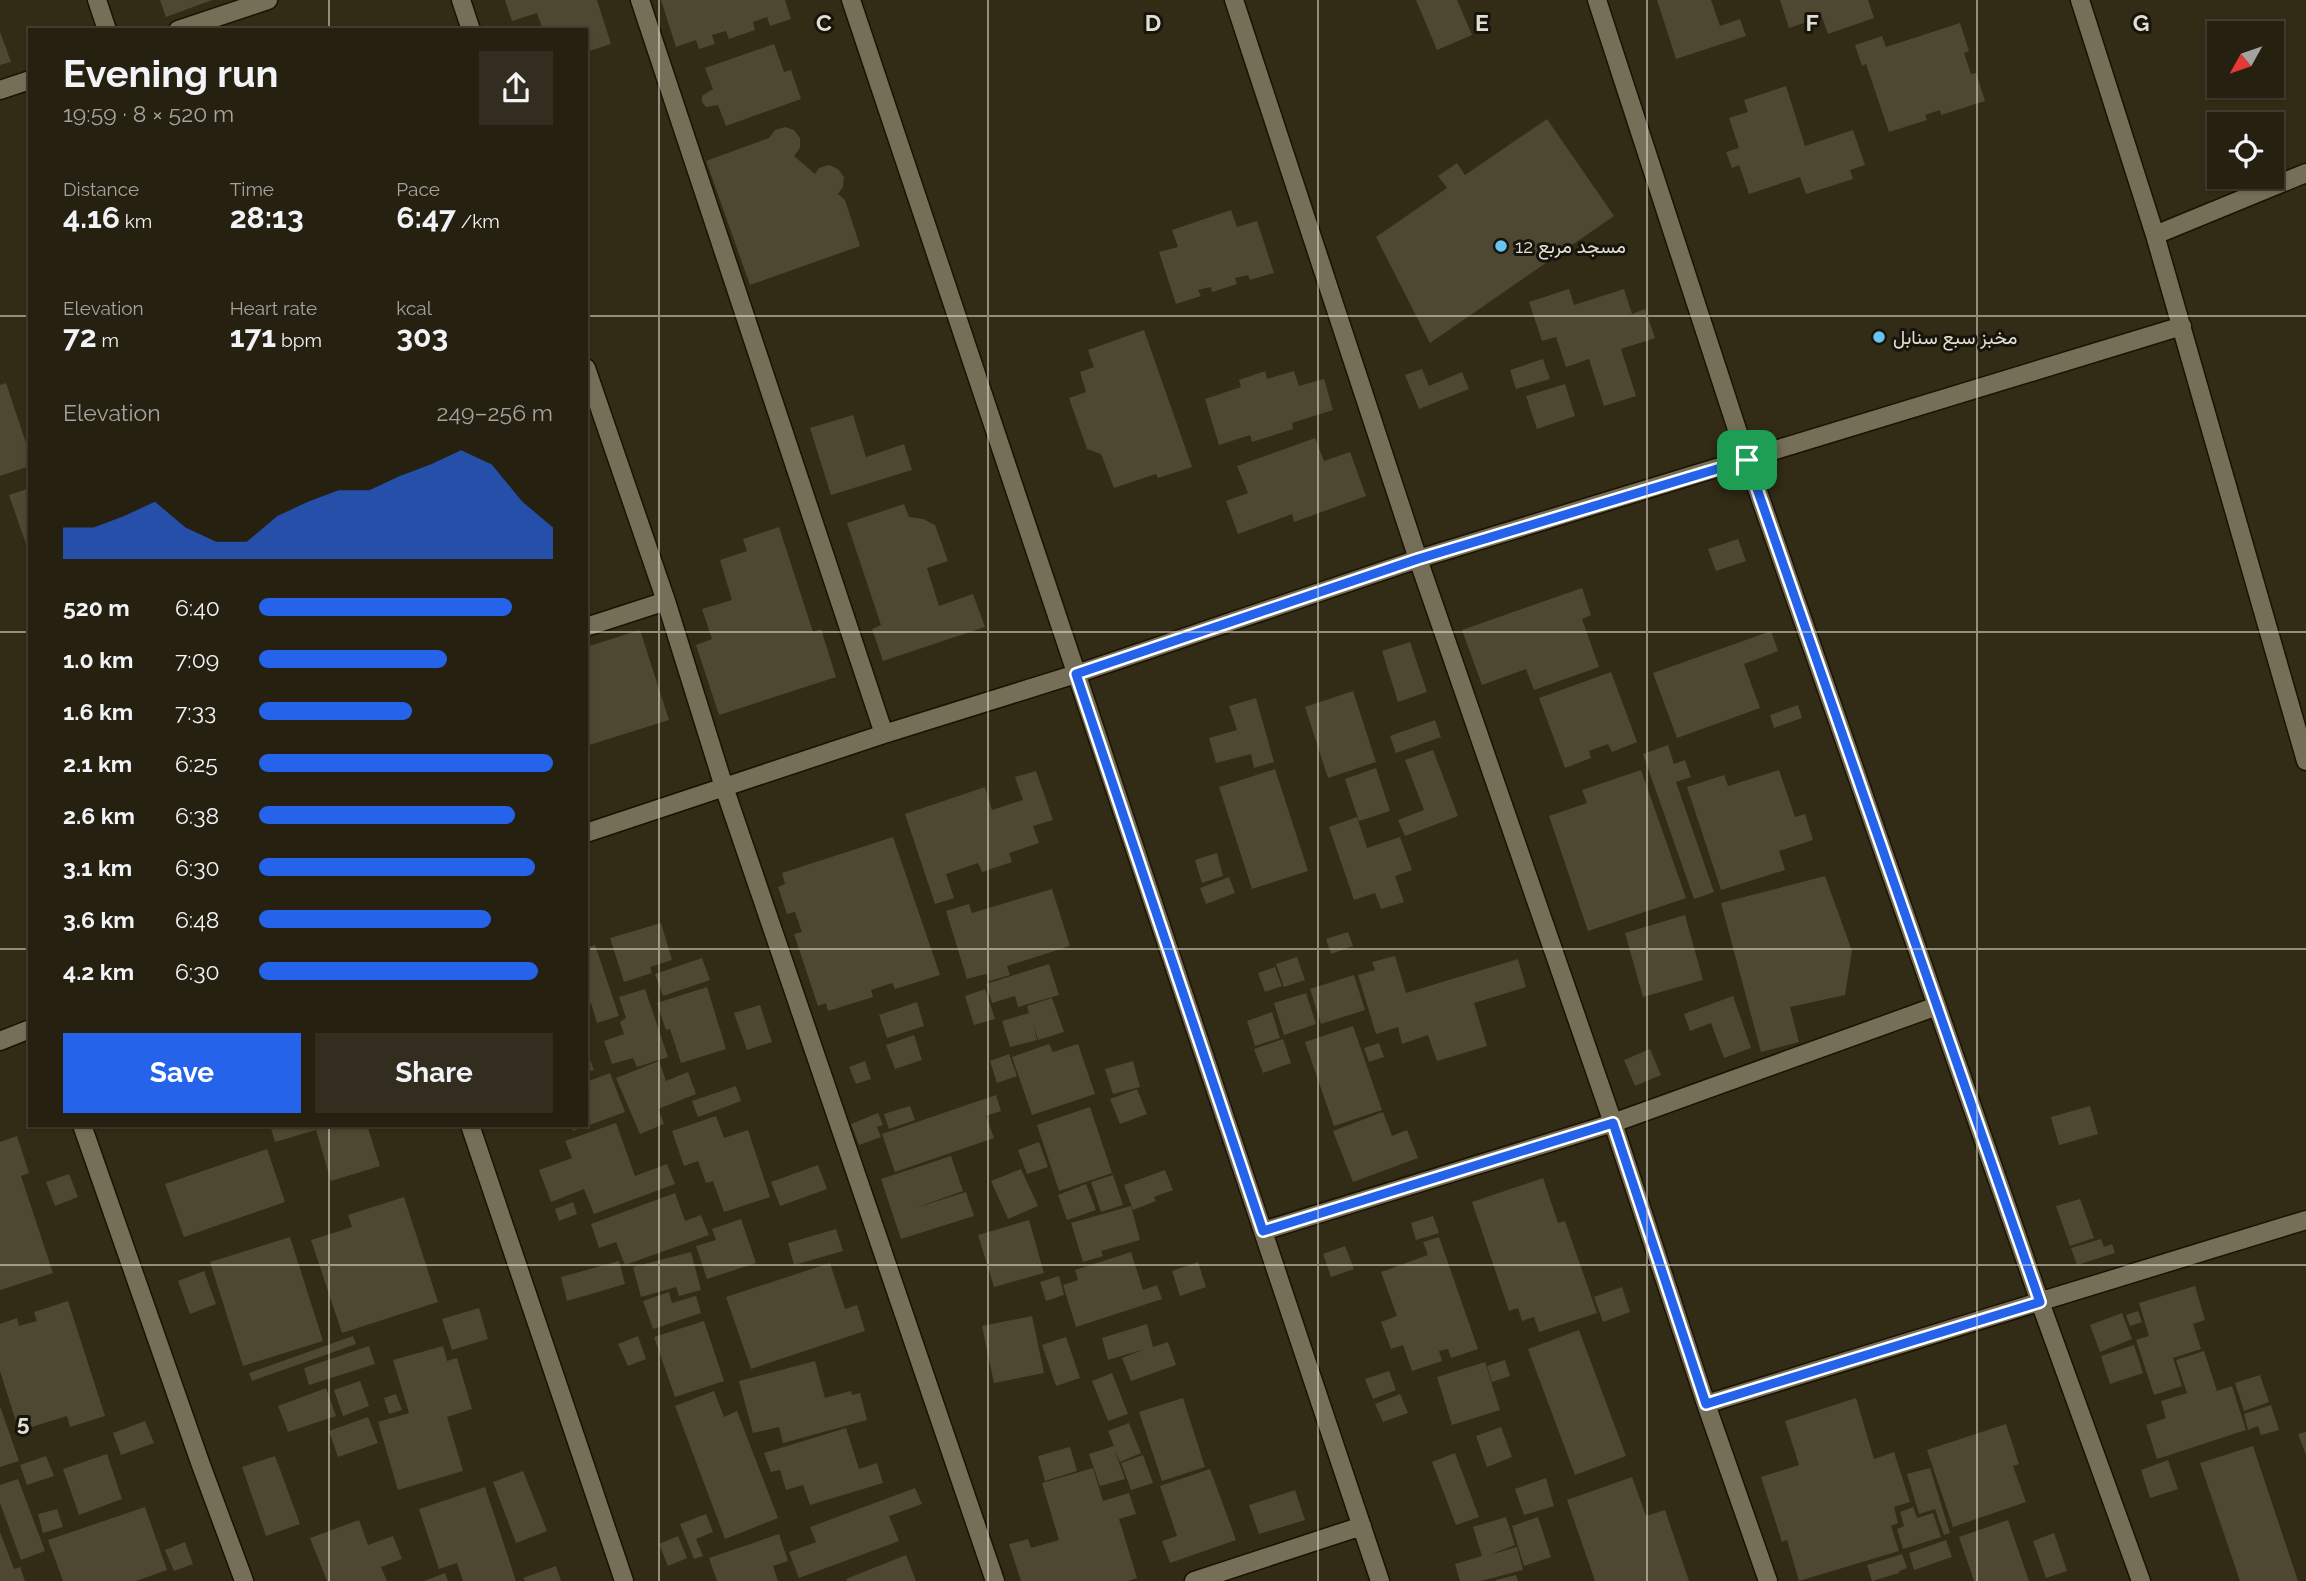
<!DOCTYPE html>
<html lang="en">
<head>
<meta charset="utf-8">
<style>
	:root { --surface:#262010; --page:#322d1e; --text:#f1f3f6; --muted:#a4a39f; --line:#423e30; --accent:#2563eb }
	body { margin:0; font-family:Raleway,Vazirmatn,sans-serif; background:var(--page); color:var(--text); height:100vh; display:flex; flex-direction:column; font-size:26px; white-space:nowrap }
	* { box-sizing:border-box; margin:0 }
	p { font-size:23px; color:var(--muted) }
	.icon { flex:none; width:38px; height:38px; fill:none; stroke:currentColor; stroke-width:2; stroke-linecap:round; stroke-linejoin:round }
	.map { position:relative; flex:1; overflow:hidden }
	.sheet { position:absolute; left:28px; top:28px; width:560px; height:1099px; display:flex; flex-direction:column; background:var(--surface); border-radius:0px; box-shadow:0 2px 5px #0004,0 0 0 2px var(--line) }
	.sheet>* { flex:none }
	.needle { width:46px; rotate:230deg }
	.buttons { position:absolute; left:2207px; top:21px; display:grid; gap:14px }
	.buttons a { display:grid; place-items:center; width:77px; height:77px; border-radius:0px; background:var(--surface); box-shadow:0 2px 5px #0004,0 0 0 2px var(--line); font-size:35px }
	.pin { position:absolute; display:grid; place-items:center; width:60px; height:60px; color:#fff; margin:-30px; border-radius:14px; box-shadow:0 4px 10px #0006 }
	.round { display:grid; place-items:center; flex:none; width:74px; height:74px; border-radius:0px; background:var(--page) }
	.summary { display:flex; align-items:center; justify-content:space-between; height:119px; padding:0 35px }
	h1 { font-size:38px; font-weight:700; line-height:52px }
	.metrics { display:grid; grid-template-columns:repeat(3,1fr); gap:10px; height:119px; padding:7px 35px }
	.metrics div { display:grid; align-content:center }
	.metrics b { font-size:30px; font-weight:700 }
	.metrics small { font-size:19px; font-weight:400 }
	.metrics p { font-size:19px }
	.chart { height:196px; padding:14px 35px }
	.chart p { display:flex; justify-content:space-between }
	.chart svg { width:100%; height:126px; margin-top:7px; fill:var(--accent); opacity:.7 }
	.action { display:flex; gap:14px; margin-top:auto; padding:14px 35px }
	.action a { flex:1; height:80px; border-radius:0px; background:var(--accent); color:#fff; font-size:28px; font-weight:700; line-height:80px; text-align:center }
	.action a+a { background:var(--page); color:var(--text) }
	ul { padding:0 35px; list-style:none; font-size:23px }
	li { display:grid; grid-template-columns:112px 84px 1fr; align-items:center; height:52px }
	li i { height:18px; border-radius:9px; background:var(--accent) }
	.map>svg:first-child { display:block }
	.building { fill:#4e4731 }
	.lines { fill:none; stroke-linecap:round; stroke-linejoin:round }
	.minor-casing { stroke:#1a1302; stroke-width:21 }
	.minor { stroke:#766f58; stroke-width:18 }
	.route-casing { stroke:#fff; stroke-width:14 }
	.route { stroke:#2563eb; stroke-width:9 }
	.grid { fill:none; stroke:#e2ded2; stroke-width:2; stroke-opacity:0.55 }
	.poi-dot { fill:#68c4f0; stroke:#17140b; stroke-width:2.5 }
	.labels { text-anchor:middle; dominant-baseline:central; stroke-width:6; stroke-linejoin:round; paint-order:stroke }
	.poi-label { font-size:19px; fill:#e2ded2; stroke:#17140b; text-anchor:start }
	.grid-label { font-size:23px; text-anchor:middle; font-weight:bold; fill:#e2ded2; stroke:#17140b; stroke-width:6; stroke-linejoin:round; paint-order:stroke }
</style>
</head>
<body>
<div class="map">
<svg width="2306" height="1581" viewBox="0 0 2306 1581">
	<rect width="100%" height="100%" fill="#322b16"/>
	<path class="building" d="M160,0H212L166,17Z
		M505,0H597L611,44L586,52V30H543L537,13L512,21Z
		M661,0H785L791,19L770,26L767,17L753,22L755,30L729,39L726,31L712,35L715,44L699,49L696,40L676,47Z
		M1416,0H1457L1472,35L1437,50Z
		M1657,0H1711L1720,26L1740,19L1746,36L1676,59Z
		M1780,0H1868L1874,18L1828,34L1822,17L1789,28Z
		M1960,23L1969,51L1964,53L1971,74L1976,73L1985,101L1941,115L1940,110L1925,115L1927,120L1889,132L1866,64L1862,66L1855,45L1882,36L1886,47Z
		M0,32L11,62L0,65Z
		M774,44L784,72L791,70L801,99L726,126L718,105L706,107L702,102V96L713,89L705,68Z
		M1786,86L1805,146L1853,130L1865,165L1850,170L1853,179L1806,194L1800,177L1749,194L1739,165L1732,168L1726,152L1739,148L1729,118L1748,112L1744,100Z
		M1547,119L1614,216L1430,343L1376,237L1447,188L1438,176L1457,163L1465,175Z
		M785,127L794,130L800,138V148L794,156L815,174L819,168L829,165L838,169L844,177L843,187L838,194L845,200L860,246L750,285L706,161L769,138L775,130Z
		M1231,210L1237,227L1257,221L1274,273L1250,280L1248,275L1235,278L1237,284L1212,292L1211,287L1198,290L1201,296L1176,304L1159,252L1178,247L1172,230Z
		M1569,289L1574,305L1624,289L1632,314L1645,309L1655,338L1621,349L1636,396L1604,406L1589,359L1566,367L1556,337L1542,341L1529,302Z
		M1144,330L1192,467L1158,478L1156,474L1114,488L1101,454L1087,449L1069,398L1086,392L1080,372L1094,367L1088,350Z
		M1543,359L1550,379L1516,389L1510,370Z
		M1422,369L1429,386L1462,372L1469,389L1419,409L1405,375Z
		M1265,371L1267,379L1294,371L1299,386L1324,379L1333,410L1292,423L1293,429L1252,442L1250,435L1219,445L1205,399L1241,387L1239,380Z
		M6,383L30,455V466L0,476V385Z
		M1565,384L1575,416L1537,429L1526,396Z
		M853,415L866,457L904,444L912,470L831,495L810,428Z
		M1315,438L1324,461L1350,452L1366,496L1294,522L1292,514L1238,534L1226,501L1248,493L1237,466Z
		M30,488V546L27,547L9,495Z
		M904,504L909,517L923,519L935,525L948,561L927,568L939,606L973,594L985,627L883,661L872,629L881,625L847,523Z
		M779,527L813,632L821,629L836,677L719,715L696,645L712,639L702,609L732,600L720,560L747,551L743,539Z
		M1738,539L1746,561L1716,571L1708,549Z
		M1582,588L1591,615L1582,619L1599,667L1534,690L1526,669L1482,685L1462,630Z
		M640,630L669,720L586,746V647Z
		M1771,631L1778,651L1744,664L1760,708L1677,738L1653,673Z
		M1410,642L1427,692L1398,702L1382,651Z
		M1611,672L1637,742L1612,752L1608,744L1589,751L1591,758L1565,768L1539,698Z
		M1353,691L1376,762L1328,778L1305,707Z
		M1256,698L1274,762L1254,768L1251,754L1216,763L1209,738L1237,730L1229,706Z
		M1798,705L1802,718L1774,728L1770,715Z
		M1435,720L1441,737L1396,753L1390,736Z
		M1668,745L1674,764L1685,760L1691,777L1676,782L1714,892L1694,899L1643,754Z
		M1433,750L1458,816L1405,836L1398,820L1424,810L1405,760Z
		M1376,768L1390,811L1359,821L1345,779Z
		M1275,769L1308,871L1252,889L1219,787Z
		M1641,770L1686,898L1588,931L1549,816L1587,803L1582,790Z
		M1779,770L1795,817L1805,814L1813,840L1779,851L1785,870L1721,890L1687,787L1724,775L1728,786Z
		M1036,771L1053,820L1033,826L1039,843L1009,853L1012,862L982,872L978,863L946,874L954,898L935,904L905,814L985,787L992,810L1023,800L1015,777Z
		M1357,817L1367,848L1400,837L1412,870L1395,876L1404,902L1381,909L1375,893L1354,900L1329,827Z
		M893,837L940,975L895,989L892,983L871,990L873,997L828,1011L826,1003L818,1006L794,934L802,932L795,912L787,914L778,887L785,884L782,873Z
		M1217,853L1223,876L1202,883L1195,860Z
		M1825,876L1852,951L1845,995L1790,1007L1799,1042L1761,1052L1721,903Z
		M1229,877L1235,893L1206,904L1200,888Z
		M1052,889L1070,946L1007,966L1010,975L989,981L986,974L967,979L946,911L969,904L972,913Z
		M1685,915L1703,980L1643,997L1625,933Z
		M661,923L672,960L650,967L652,973L624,982L610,938Z
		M1348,932L1353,946L1331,954L1326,939Z
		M595,945L619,1016L597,1023L591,1003L586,1005V948Z
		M1395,956L1406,993L1518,959L1526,987L1474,1003L1487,1046L1437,1061L1428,1035L1402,1044L1398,1027L1376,1034L1358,975L1375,970L1372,962Z
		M1297,957L1305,980L1284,987L1276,964Z
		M702,958L710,980L663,996L655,974Z
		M1049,964L1059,995L1018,1007L1015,996L992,1003L986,984Z
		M1275,967L1282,986L1265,992L1258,973Z
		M1354,975L1365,1010L1321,1024L1310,989Z
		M707,987L726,1049L681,1063L670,1029L666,1030L657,1003Z
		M645,989L668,1057L637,1067L633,1058L612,1064L604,1041L624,1034L620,1022L626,1018L619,997Z
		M985,989L995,1019L974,1025L965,996Z
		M1306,993L1316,1024L1284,1035L1274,1003Z
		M1733,996L1751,1048L1724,1058L1711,1023L1690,1031L1684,1014Z
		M1052,998L1064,1032L1038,1040L1033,1023L1037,1040L1010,1047L1002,1021L1029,1013L1027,1006Z
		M917,1002L924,1026L887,1038L879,1015Z
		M760,1005L772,1042L747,1050L734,1013Z
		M1272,1012L1280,1038L1255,1046L1247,1021Z
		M1353,1026L1382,1110L1334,1126L1305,1042Z
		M914,1035L922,1060L895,1069L886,1045Z
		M1283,1039L1291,1063L1263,1073L1254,1049Z
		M1379,1043L1384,1057L1369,1062L1364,1048Z
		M1049,1044L1053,1052L1078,1044L1095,1094L1032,1115L1012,1057Z
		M586,1048L594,1070L586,1072Z
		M1650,1049L1661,1075L1635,1086L1624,1060Z
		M1009,1054L1017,1076L997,1083L990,1061Z
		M659,1061L666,1081L688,1072L696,1094L658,1109L664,1124L640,1134L616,1078Z
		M865,1061L871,1079L856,1084L849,1067Z
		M1133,1061L1140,1087L1113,1094L1105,1069Z
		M610,1073L625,1112L573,1131L571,1125H586V1082Z
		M736,1086L741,1101L698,1117L692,1101Z
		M1137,1089L1147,1114L1120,1124L1110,1099Z
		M996,1095L1001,1111L986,1116L994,1138L895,1172L882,1134Z
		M910,1106L915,1120L889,1129L884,1114Z
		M2090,1106L2098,1134L2059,1145L2051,1117Z
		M1090,1107L1112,1173L1059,1191L1037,1125Z
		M1383,1112L1392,1136L1407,1130L1418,1158L1353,1182L1333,1131Z
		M878,1113L883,1125L877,1127L881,1137L859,1145L851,1124Z
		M716,1116L724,1138L748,1130L770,1197L724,1212L713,1181L706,1183L698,1161L684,1166L672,1131Z
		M616,1123L635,1176L667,1164L675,1184L594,1214L584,1189L551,1202L539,1170L572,1158L565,1141Z
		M270,1125H367L380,1166L331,1181L316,1130L275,1142Z
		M17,1136L29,1173L21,1176L53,1273L0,1290V1142Z
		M1039,1142L1048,1167L1027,1174L1018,1150Z
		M267,1149L285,1202L184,1237L165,1184Z
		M951,1156L963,1191L915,1208L966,1192L974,1216L901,1239L881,1179Z
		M818,1165L827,1189L780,1206L771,1182Z
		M1021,1169L1038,1206L1008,1219L991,1181Z
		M1165,1170L1173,1190L1154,1197L1156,1201L1133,1210L1124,1185Z
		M69,1174L78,1197L55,1206L46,1182Z
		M1113,1175L1123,1205L1101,1212L1091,1182Z
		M1543,1178L1558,1223L1565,1221L1597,1313L1539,1332L1534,1317L1522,1321L1518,1308L1509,1311L1472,1202Z
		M1086,1184L1096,1210L1067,1220L1058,1195Z
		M675,1193L685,1221L701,1215L709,1235L625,1265L616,1242L599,1248L591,1224Z
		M404,1197L438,1302L342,1333L311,1240L352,1227L348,1215Z
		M2080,1199L2094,1238L2070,1246L2056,1206Z
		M573,1202L577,1214L559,1221L555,1209Z
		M1131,1206L1140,1240L1101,1251L1103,1256L1083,1262L1071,1223Z
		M1433,1216L1439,1233L1416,1240L1411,1223Z
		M741,1219L756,1263L707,1279L696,1246L716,1240L712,1229Z
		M1029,1220L1044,1273L994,1287L978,1235Z
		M836,1229L843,1251L794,1265L788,1243Z
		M290,1237L323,1341L243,1366L210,1262Z
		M1439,1237L1478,1349L1451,1358L1448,1349L1439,1351L1442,1361L1412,1371L1403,1345L1391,1349L1381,1322L1397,1316L1381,1272L1428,1255L1423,1242Z
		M2101,1239L2104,1247L2112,1244L2115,1253L2077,1265L2071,1248Z
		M1345,1246L1354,1269L1331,1277L1323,1254Z
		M691,1252L701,1290L679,1296L676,1287L641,1297L633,1267Z
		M1131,1252L1143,1290L1157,1285L1162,1299L1076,1327L1063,1285L1078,1280L1075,1270Z
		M619,1261L625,1284L567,1301L561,1277Z
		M1198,1262L1206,1287L1180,1296L1172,1271Z
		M830,1263L845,1309L857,1305L865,1331L751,1369L726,1297Z
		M204,1271L216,1304L190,1314L178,1281Z
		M1059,1276L1064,1295L1046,1301L1040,1282Z
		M2195,1286L2205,1320L2193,1324L2201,1349L2173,1358L2182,1386L2154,1395L2136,1340L2149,1336L2139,1303Z
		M1622,1287L1630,1312L1603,1322L1594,1297Z
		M669,1292L672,1303L696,1296L701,1313L653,1329L643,1301Z
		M68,1301L105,1416L70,1427L67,1416L19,1431L0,1371V1324L17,1318L19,1326L37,1321L34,1312Z
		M479,1308L488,1339L452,1350L442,1319Z
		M2138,1311L2142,1322L2130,1326L2126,1315Z
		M2122,1313L2132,1339L2100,1352L2090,1325Z
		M1032,1316L1044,1373L994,1383L982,1326Z
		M704,1321L724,1381L675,1397L654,1337Z
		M1147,1324L1153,1347L1168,1342L1176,1365L1131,1381L1122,1358L1145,1349L1108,1360L1102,1338Z
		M1579,1330L1626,1456L1575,1475L1528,1349Z
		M353,1336L356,1344L252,1381L249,1373Z
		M638,1336L646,1359L628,1366L618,1344Z
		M1066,1337L1080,1378L1056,1386L1042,1345Z
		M2134,1345L2143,1373L2110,1384L2101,1356Z
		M369,1346L375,1364L309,1385L304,1368Z
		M443,1346L447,1361L457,1358L472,1409L447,1417L463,1471L398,1490L378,1422L409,1413L393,1360Z
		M2204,1351L2217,1391L2232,1386L2246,1430L2157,1459L2146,1425L2166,1418L2161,1401L2187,1393L2176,1360Z
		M1505,1360L1510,1376L1492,1382L1487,1366Z
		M815,1361L825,1398L851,1391L852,1395L860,1393L867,1420L783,1443L779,1427L753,1433L739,1381Z
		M1485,1362L1500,1410L1452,1425L1437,1377Z
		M1389,1371L1396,1390L1373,1399L1365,1379Z
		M1112,1373L1128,1414L1108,1421L1092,1381Z
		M2260,1375L2269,1402L2244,1411L2235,1383Z
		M360,1381L369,1406L343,1416L334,1390Z
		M326,1388L336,1416L288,1432L278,1406Z
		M714,1391L724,1417L737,1411L778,1518L725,1539L675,1406Z
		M396,1394L402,1410L389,1414L384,1398Z
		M1400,1394L1408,1413L1383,1422L1375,1404Z
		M1183,1398L1205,1467L1162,1481L1139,1412Z
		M1856,1398L1874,1459L1894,1452L1910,1502L1894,1507L1898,1523L1891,1526L1899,1551L1799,1581L1787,1540L1782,1542L1761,1477L1799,1465L1785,1421Z
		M2271,1405L2279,1430L2261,1435L2258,1426L2248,1430L2244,1414Z
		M0,1406L19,1461L0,1467Z
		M368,1417L378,1443L338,1457L329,1431Z
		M145,1421L154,1443L121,1455L113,1433Z
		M1129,1423L1141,1453L1120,1462L1114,1449L1125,1479L1100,1486L1089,1454L1114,1446L1108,1431Z
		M2006,1424L2019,1464L2013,1466L2026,1502L1953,1527L1927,1450Z
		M1501,1427L1512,1457L1487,1467L1476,1436Z
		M846,1428L859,1469L877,1463L883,1483L810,1505L803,1485L786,1490L780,1470L771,1472L764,1453Z
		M2306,1432V1455L2298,1434Z
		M2253,1446L2298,1581H2240L2200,1463Z
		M1070,1447L1077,1471L1045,1481L1038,1456Z
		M1455,1453L1479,1517L1456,1525L1432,1462Z
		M107,1454L122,1499L79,1515L63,1469Z
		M1143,1455L1153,1483L1131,1490L1121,1463Z
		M46,1456L54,1476L27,1485L20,1465Z
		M275,1456L300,1524L266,1536L242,1467Z
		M2168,1460L2178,1489L2150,1498L2141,1470Z
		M1093,1468L1103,1501L1129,1493L1136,1514L1119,1519L1137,1578L1128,1581H1021L1009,1544L1028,1539L1031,1548L1059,1540L1042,1483Z
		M1930,1468L1950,1533L1944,1535L1935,1509L1919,1514L1907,1474Z
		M1210,1469L1236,1540L1170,1563L1162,1541L1177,1536L1160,1486Z
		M523,1471L547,1531L516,1543L493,1482Z
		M1632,1477L1646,1516L1665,1510L1689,1581H1595L1567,1500Z
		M1546,1478L1554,1506L1524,1515L1515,1489Z
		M18,1479L45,1551L21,1560L0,1503V1485Z
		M485,1487L516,1581H463L457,1563L439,1569L419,1509Z
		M915,1488L922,1504L889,1516L899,1541L799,1578L789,1552L816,1542L810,1527Z
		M1295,1490L1305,1520L1259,1534L1249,1505Z
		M145,1507L167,1570L136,1581H63L48,1540Z
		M1913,1507L1917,1518L1933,1513L1941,1537L1903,1549L1897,1529L1904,1526L1900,1512Z
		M57,1509L63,1527L43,1533L38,1514Z
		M706,1514L713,1532L696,1539L703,1556L694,1559L680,1524Z
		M1506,1517L1515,1545L1489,1555L1517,1547L1523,1570L1481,1581H1460L1455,1564L1482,1556L1473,1527Z
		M1538,1517L1551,1557L1524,1566L1512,1526Z
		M359,1520L368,1545L393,1536L402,1559L381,1567L387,1581H327L310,1538Z
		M2008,1520L2029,1581H1974L1959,1537Z
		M0,1532L14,1569L20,1567L25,1581H0Z
		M2054,1533L2067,1571L2046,1578L2033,1541Z
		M779,1534L788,1561L773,1566L778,1581H717L709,1558Z
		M678,1536L687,1558L668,1566L659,1544Z
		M1946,1540L1952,1557L1914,1570L1909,1553Z
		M185,1542L193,1564L174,1571L165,1550Z
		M1902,1554L1907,1568L1899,1571V1573L1872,1581L1867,1565Z
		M906,1555L916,1581H847L846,1579Z
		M556,1566L561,1581H525L523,1578Z
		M445,1573L448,1581H424Z
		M1516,1575L1518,1581H1496V1580Z"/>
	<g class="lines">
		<defs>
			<path id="minor" d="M97,0L107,30
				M461,0L471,30
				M640,0L884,734
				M851,0L1380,1581
				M1234,0L1418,559L1613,1123L1706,1404L1768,1581
				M1597,0L1747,460L2040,1302L2141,1581
				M2080,0L2155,235L2306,761
				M178,30L268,0
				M0,90L30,80
				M2155,235L2306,173
				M586,368L666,601L724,787L995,1581
				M586,627L666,601
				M586,833L884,734L1076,674L1418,559L2182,326
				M0,1041L30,1029
				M82,1125L201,1465L244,1581
				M470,1125L624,1581
				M1263,1231L1613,1123L1937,1006
				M1706,1404L2306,1220
				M1194,1581L1362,1526"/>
		</defs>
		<use href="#minor" class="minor-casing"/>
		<use href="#minor" class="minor"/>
	</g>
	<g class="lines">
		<defs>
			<path id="route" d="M1747,460L2040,1302L1706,1404L1613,1123L1263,1231L1076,674L1418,559Z"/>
		</defs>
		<use href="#route" class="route-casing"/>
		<use href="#route" class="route"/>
	</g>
	<path class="grid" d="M329,0V30M659,0V1581M988,0V1581M1318,0V1581M1647,0V1581M1977,0V1581M0,316H30M586,316H2306M0,632H30M586,632H2306M0,949H30M586,949H2306M329,1125V1581M0,1265H2306"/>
	<g class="poi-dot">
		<circle cx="1501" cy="246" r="7"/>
		<circle cx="1879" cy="337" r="7"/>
	</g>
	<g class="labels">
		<g class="poi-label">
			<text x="1515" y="246">مسجد مربع 12</text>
			<text x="1893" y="337">مخبز سبع سنابل</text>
		</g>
	</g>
	<g class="grid-label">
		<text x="824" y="31">C</text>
		<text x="1153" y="31">D</text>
		<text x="1482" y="31">E</text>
		<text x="1812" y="31">F</text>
		<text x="2141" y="31">G</text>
		<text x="23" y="1431">5</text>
	</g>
</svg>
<div class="buttons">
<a><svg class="needle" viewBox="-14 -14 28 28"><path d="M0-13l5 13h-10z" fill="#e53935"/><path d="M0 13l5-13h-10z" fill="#a4a39f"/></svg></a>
<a><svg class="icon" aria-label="locate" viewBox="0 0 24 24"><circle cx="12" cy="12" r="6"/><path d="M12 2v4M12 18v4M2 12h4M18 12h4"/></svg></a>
</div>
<div class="pin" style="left:1747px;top:460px;background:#1e9e55"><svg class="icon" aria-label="arrive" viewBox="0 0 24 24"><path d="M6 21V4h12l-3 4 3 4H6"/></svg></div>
<section class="sheet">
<div class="summary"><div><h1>Evening run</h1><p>19:59 · 8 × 520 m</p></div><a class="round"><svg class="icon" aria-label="share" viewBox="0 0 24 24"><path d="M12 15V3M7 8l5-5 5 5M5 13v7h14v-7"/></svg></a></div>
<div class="metrics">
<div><p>Distance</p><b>4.16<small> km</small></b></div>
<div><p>Time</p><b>28:13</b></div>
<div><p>Pace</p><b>6:47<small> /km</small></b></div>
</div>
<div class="metrics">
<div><p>Elevation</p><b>72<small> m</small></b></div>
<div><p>Heart rate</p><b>171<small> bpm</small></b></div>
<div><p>kcal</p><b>303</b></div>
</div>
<div class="chart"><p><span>Elevation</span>249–256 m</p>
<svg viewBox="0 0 160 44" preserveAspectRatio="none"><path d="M0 44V33L10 33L20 29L30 24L40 33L50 38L60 38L70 29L80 24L90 20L100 20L110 15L120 11L130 6L140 11L150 24L160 33V44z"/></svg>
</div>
<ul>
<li><b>520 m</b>6:40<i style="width:86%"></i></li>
<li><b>1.0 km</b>7:09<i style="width:64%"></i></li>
<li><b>1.6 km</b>7:33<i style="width:52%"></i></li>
<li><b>2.1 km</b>6:25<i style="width:100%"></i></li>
<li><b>2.6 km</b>6:38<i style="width:87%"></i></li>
<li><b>3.1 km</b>6:30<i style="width:94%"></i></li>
<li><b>3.6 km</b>6:48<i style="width:79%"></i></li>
<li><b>4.2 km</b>6:30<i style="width:95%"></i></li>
</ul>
<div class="action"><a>Save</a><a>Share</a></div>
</section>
</div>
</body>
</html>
